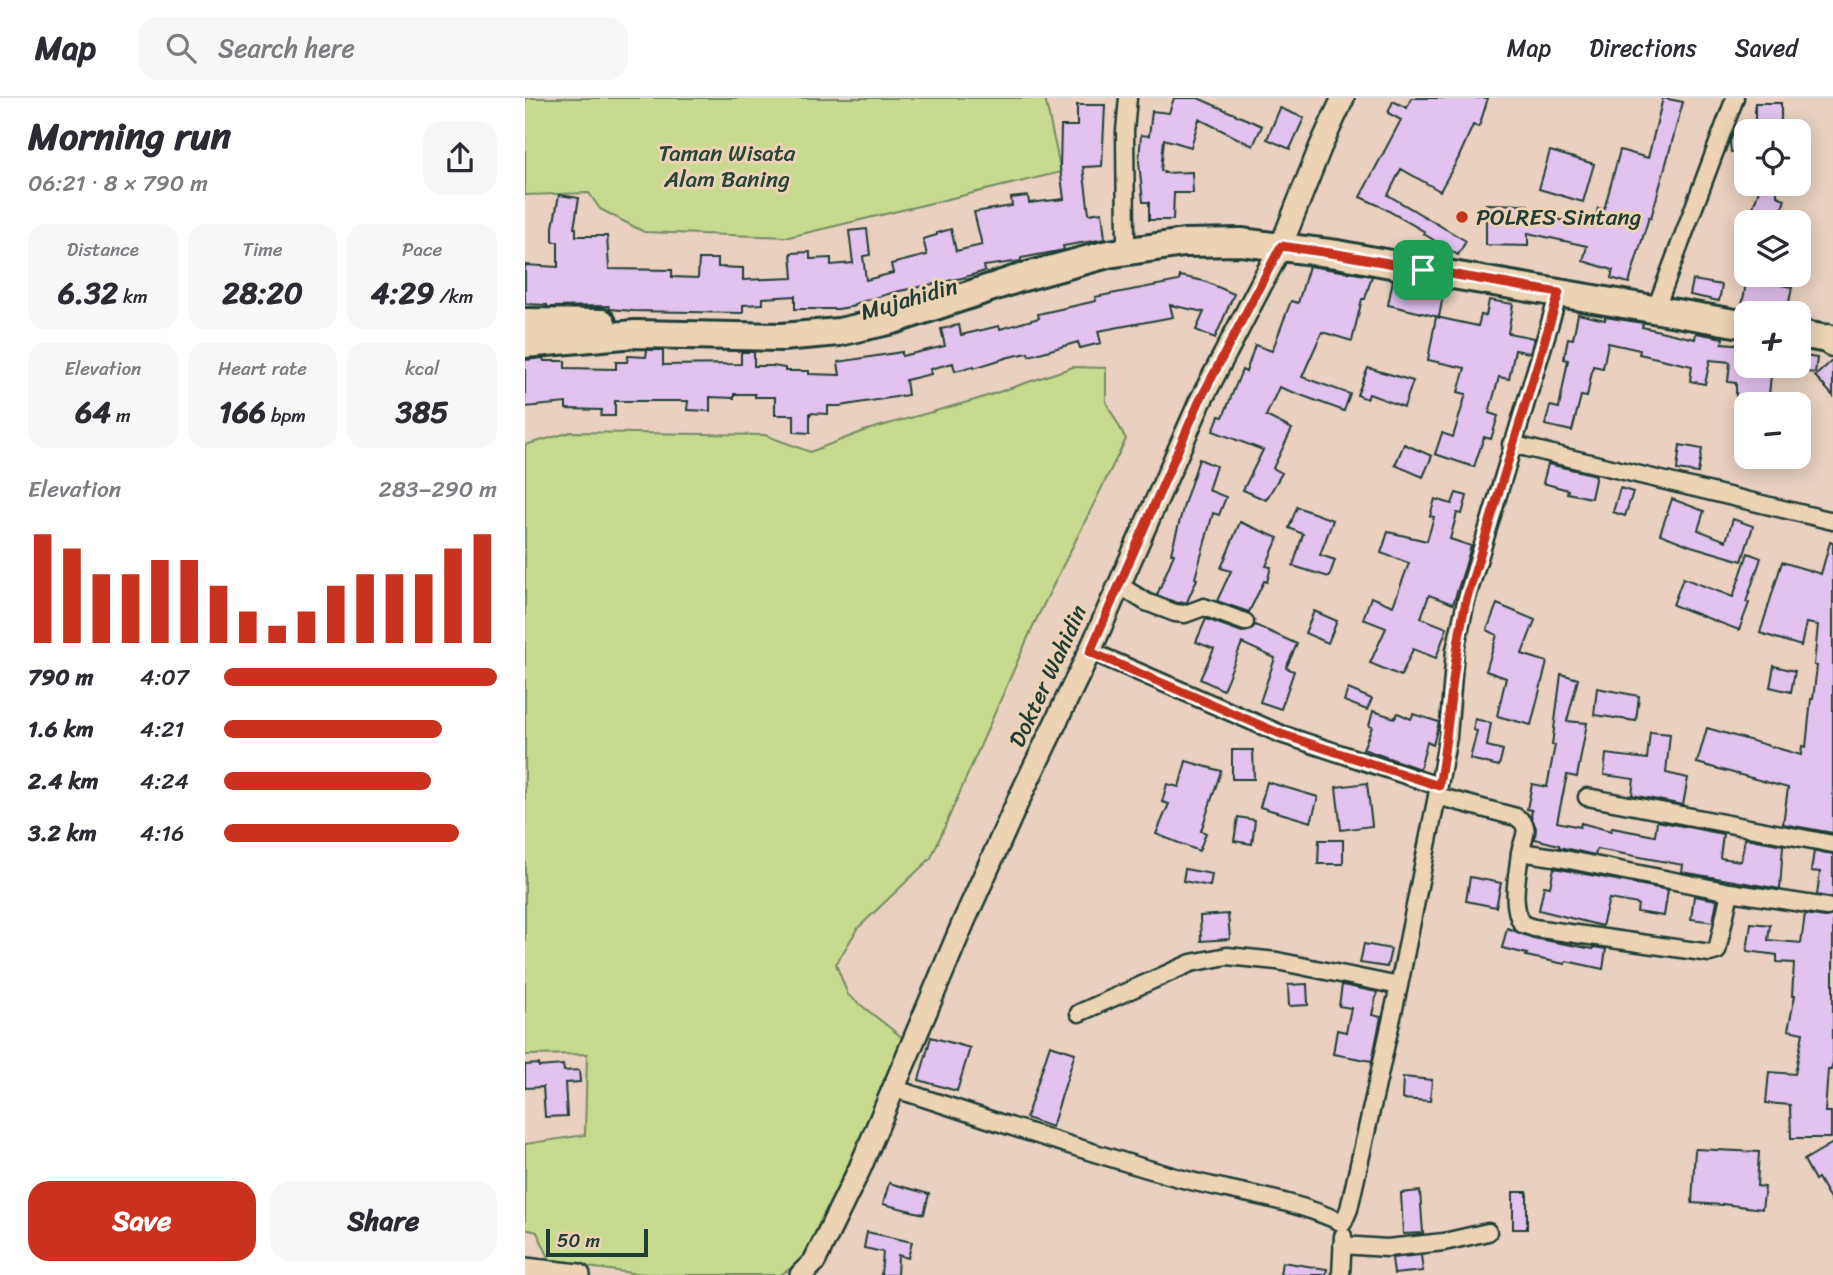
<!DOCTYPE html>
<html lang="en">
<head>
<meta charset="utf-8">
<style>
	:root { --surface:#fff; --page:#f7f7f7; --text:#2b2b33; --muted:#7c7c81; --line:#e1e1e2; --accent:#c8321e }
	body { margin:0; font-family:Sriracha,sans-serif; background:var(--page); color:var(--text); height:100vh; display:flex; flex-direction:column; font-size:26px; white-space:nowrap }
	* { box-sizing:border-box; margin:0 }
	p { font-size:23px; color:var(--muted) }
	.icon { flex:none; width:38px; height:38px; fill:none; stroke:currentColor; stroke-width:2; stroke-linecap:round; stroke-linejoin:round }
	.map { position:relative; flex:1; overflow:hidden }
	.panel { display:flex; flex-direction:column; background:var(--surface); width:525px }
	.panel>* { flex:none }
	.controls { position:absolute; left:1209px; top:21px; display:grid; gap:14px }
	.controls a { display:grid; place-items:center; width:77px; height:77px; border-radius:14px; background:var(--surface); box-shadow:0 4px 18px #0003; font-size:35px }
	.scale { position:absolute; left:21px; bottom:18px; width:102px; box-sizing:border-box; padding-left:7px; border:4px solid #1f3d34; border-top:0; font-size:19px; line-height:24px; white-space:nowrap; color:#1f3d34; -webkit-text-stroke:5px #ebd3b3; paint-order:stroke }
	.pin { position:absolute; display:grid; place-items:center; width:60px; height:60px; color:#fff; margin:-30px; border-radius:14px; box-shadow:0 4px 10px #0006 }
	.round { display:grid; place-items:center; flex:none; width:74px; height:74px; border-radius:21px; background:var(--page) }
	.head { display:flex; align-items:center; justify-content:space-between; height:119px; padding:0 28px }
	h1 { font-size:38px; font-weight:800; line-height:52px }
	.figures { display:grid; grid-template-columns:repeat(3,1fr); gap:10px; height:119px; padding:7px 28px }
	.figures div { display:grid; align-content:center; border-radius:18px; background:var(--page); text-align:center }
	.figures b { font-size:30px; font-weight:800 }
	.figures small { font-size:19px; font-weight:400 }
	.figures p { font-size:19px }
	.chart { height:196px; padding:14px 28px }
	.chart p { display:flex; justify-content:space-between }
	.chart svg { width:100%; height:126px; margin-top:7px; stroke:var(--accent); stroke-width:6 }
	.action { display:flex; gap:14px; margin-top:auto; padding:14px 28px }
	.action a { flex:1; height:80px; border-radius:21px; background:var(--accent); color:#fff; font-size:28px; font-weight:800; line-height:80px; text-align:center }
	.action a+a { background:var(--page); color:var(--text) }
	ul { padding:0 28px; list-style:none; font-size:23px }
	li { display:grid; grid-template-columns:112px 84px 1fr; align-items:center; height:52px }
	li i { height:18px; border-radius:9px; background:var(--accent) }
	header { display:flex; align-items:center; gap:42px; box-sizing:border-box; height:98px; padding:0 35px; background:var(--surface); border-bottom:2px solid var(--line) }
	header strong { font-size:33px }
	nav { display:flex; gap:38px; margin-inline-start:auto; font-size:24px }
	.search { width:490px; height:63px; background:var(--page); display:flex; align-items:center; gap:18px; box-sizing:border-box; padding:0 24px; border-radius:21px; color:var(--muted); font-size:26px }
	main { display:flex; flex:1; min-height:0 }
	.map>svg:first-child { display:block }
	.green { fill:#c7da8f; stroke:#738c62; stroke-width:2 }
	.building { fill:#e2c2ef; stroke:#1f3d34; stroke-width:2 }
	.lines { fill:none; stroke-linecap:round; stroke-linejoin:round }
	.minor-casing { stroke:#1f3d34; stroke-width:21 }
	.tertiary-casing { stroke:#1f3d34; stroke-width:26 }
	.primary-casing { stroke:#1f3d34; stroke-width:32 }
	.trunk-casing { stroke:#1f3d34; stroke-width:33 }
	.minor { stroke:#ebd3b3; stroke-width:16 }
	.tertiary { stroke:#ebd3b3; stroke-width:21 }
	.primary { stroke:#ebd3b3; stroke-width:26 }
	.trunk { stroke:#ebd3b3; stroke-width:28 }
	.route-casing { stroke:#fff; stroke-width:14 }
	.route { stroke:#c8321e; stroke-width:9 }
	.poi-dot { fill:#c8321e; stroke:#ebd3b3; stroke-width:2.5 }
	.labels { text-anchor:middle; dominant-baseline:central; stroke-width:6; stroke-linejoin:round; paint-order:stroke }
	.park-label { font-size:23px; fill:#274539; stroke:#ebd3b3 }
	.poi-label { font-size:23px; fill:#1f3d34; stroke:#ebd3b3; text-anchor:start }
	.street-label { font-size:23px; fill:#1f3d34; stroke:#ebd3b3 }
</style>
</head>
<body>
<header>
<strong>Map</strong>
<div class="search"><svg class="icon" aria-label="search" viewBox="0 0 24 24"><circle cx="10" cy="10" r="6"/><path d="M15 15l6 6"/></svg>Search here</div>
<nav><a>Map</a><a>Directions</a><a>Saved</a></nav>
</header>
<main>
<section class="panel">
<div class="head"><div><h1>Morning run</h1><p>06:21 · 8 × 790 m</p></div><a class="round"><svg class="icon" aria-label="share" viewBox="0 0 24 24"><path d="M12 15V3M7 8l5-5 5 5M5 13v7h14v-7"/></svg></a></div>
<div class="figures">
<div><p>Distance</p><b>6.32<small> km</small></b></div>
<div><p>Time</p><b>28:20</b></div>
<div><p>Pace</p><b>4:29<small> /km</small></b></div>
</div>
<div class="figures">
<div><p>Elevation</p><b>64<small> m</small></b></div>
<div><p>Heart rate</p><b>166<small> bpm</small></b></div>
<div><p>kcal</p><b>385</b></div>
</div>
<div class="chart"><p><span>Elevation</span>283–290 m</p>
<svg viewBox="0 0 160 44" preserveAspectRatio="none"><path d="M5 44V6M15 44V11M25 44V20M35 44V20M45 44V15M55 44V15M65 44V24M75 44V33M85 44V38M95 44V33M105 44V24M115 44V20M125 44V20M135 44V20M145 44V11M155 44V6"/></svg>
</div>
<ul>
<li><b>790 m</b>4:07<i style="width:100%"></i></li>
<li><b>1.6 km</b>4:21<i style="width:80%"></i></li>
<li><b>2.4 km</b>4:24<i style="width:76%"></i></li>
<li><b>3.2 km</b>4:16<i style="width:86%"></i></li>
</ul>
<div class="action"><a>Save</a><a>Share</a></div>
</section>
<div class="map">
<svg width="1308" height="1177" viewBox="0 0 1308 1177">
	<rect width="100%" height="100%" fill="#e9d0bf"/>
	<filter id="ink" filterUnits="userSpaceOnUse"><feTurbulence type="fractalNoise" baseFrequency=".0143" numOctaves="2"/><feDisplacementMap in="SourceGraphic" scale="14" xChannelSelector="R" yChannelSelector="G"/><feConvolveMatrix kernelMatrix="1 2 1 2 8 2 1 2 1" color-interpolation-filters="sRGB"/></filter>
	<g filter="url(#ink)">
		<path class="green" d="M0,0H520L536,74L264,139L119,134L75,111L64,95L0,97Z
			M548,269L581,270V304L601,341L508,528L406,760L333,830L311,866L323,897L378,940L283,1160L255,1177H140L107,1175L26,1164L12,1134L0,1131V1046L60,1037L62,956L0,957V347L46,334L240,337L285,354L342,332L450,302Z"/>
		<path class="building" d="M649,0H673L737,28L728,48L674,21L666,49L639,41L636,73H639V75L667,74L668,95H649L648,122H624V104H618L614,63L616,37L624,38L627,13L644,15Z
			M886,0H963L954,29L948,27L933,61L915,93L876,71L863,97L941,143L933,157L899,136L900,134L855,108L835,99L876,22L863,15L868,3L882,10Z
			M1138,0L1158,4L1126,120L1124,119L1104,185L1086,180L1088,172L1058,163L1062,148L1003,135V148L961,147V106L1003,107V115L1068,129L1073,110L1079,112L1095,52L1123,60Z
			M1230,5H1256V31L1230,30Z
			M552,7H580L577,68L558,69L564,116L577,114L580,141L538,148L539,152L496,160V163L459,168L460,173L437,180L370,194L329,206L330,208L313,211H270V198L238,200V206L218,207V215L108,213L85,211L84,208L22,209V207L0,206V167L33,169V144H28V129L34,97L54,100L49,130H51V138H82L84,171L147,172V179L173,180L174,161H193V169L218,170V182L268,180L266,155L285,154V161L306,160V167L328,165L324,133L342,131L345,157L338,158L341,182L368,175L366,166L402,157L398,141L412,137V135L426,131L431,153L457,147L449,114L487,108L486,100L503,98L504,105L539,101L535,70L536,28H552Z
			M755,10L779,20L765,51L742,41Z
			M1222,34V53L1206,54L1205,44L1208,35Z
			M1025,53L1069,66L1058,104L1014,91Z
			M1236,86H1252V98L1260,101L1254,121L1227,112Z
			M784,168L847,178L840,201H837L827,243L797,234L777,279L825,296L819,313L754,289L741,318L767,331L748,370L757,375L741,402L718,392L738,352L688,333L694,318L698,319L717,272L721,274L730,247L747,253L766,203L773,205Z
			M655,178L679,183L709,196L690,240L671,232L679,214L645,207L648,219L573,233L576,245L555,250L553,244L504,258L503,255L484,259L449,270V268L430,273L428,265L405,271L406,276L381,282L383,297L315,308H303V316L285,315V335L269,334V317H250V299H230V296H209V300L185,299V313L162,312L163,303H90V318H76L77,312L41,311V305L0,309V262L18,260L19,263H40V270L91,271V264H102L103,258L121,259L122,252H138V267L216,266V254H229V268H248L260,270V273H284V276L315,277L313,264L377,254V258L420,248L416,231L434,227L436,237L474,228L475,231L514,220L513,216L571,203L570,199L654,183Z
			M1222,181L1267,189L1262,215L1217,207Z
			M868,182L919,192L914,219L863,207Z
			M1168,182L1197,187L1194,203L1165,197Z
			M964,202L988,206L983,235L1009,240L1005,255L990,252L984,281L974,279L964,315L973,318L966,341L959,339L949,369L910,356L917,335L928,339L941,296L933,294L940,270L903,262L911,219L953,228L956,217L961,218Z
			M1053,216L1080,222V219L1118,225L1117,229L1170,241L1171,235L1198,240L1197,245L1222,247V268H1247L1243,306H1222V328H1211V285L1203,284L1205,264L1185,262L1180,286L1165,283L1167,268L1114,256L1115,252L1083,245L1078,270L1068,268L1062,299L1056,298L1047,333L1020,327L1025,308L1034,310L1043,262L1039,261L1043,240L1048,241Z
			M1274,257L1292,260L1290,275L1274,273Z
			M1308,262V298L1290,278Z
			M843,270L888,283L879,309L844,296L842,301L832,297Z
			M879,346L907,358L898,379L870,367Z
			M1155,347L1177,351L1173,375L1152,372Z
			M674,361L691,368L683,392L701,399L694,417L688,415L670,480L672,481L662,504L652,505L632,497L649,456L646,455L660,403Z
			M1023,366L1071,377L1066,400L1042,395L1043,392L1018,385Z
			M1095,390L1108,394L1100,418L1088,414Z
			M931,395L942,398L937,416L932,415L925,441L946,448L940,469L928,506L904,497L896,520L922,530L911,560L888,551L876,578L845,565L861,530L838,521L846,499L868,508L884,465L856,455L863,434L902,443L909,419L905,418L910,401L927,406Z
			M1147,401L1179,413L1173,432L1201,443L1208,421L1228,428L1217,463L1166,448L1135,436Z
			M772,409L808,422L795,457L810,462L804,479L768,468L778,436L764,430Z
			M715,424L753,440L741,468L746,469L742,484L739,483L724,514L692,503L706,473L696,470Z
			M1305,444L1308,445V735L1258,726L1263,690L1172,665L1182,630L1276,657L1277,648L1281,649L1286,601H1288L1292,568L1289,567L1293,527L1281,525L1276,548L1235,535L1257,464L1296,476Z
			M1223,455L1236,460L1221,504L1224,505L1214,532L1148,507L1158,480L1208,499Z
			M972,506L1010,522L997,556L1022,564L1006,627L972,618L981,580L961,573L972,537L962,532Z
			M789,513L812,523L803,545L780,535Z
			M681,521L717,534L726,532L730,527L772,546L761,570L769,573L756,611L735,604L750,560L717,545L698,592L675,581L689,551L671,544Z
			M1249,568L1270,573L1266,594L1245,589Z
			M1036,576L1053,581L1042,623L1062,625L1052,679L1042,677L1032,724L1055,729L1056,725L1086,733L1087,730L1130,738L1132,723L1198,736L1195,760L1216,763L1220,740L1258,747L1255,791L1157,774L1158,767L1072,751L1070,757L1034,749V747L1010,741L1011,730L1006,718L1007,712L1002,711L1007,686L1022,689L1030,647H1027Z
			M1072,590L1114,598L1111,623L1069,617Z
			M823,591L847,601L842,612L819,603Z
			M848,613L870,620L873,615L886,621L888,616L914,624L908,647L902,644L895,671L838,651L847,629L844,628Z
			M950,621L966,625L962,648L978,652L974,668L945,661L952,633L948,632Z
			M1125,634L1145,636L1141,675L1163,680L1158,707L1107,697L1109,681L1079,677L1081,656L1122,661Z
			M707,652H728L729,681H707Z
			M661,663L696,673L676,733L681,735L674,753L631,736L644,706L637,704L642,686L654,689Z
			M742,684L793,699L786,724L735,709Z
			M842,685L847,728L816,732L811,689Z
			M713,719L730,722L727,746L709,743Z
			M794,742H818V766H793Z
			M1289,753L1308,756V800L1292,797L1295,774L1286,773Z
			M1029,770L1143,792L1139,818L1112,814L1113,806L1084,801L1077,828L1014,812L1019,788L1025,789Z
			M660,771L687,776L685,788L658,783Z
			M945,779L976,785L971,809L941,803Z
			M1169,798L1192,802L1188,824L1166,821Z
			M703,816L705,841L676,843L675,818Z
			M1280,816L1300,819L1308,817V964L1306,972H1303L1300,1014H1306V1040H1266L1265,1007L1241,1005L1244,974L1270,976L1278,935L1263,932L1270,898H1267L1269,865L1252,864V857L1222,853L1226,825L1245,827L1243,842L1276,845Z
			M982,830L1008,840L1068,851V849L1081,851L1078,871L1041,863L1040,866L1001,858L1002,856L977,850Z
			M839,846L866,851L862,869L835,865Z
			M782,886L783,907L764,908L763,887Z
			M817,887L852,894L847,917L856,919L847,963L808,956L812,932L821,934L826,910L814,908Z
			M406,939L445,950L432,993L394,982Z
			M525,947L550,955L527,1029L501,1020Z
			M14,966V969L38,967L39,973L54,972L55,984L40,985L42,1018L20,1019L18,989L0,990V967Z
			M878,979L907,982L905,1003L877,1001Z
			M1308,1045V1106L1293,1080L1290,1082L1279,1062Z
			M1170,1051L1234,1054L1232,1088L1240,1089L1237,1111L1197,1106V1107L1167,1105Z
			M364,1085L404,1096L399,1116L358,1106Z
			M895,1093L898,1135L878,1136L876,1095Z
			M988,1094H1002V1131H988Z
			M342,1134L387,1144L383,1160L373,1157L372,1177H356L358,1154L339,1150Z
			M896,1157L898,1173L869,1176L867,1160Z
			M757,1164L802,1171L801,1177H755Z"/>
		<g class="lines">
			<defs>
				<path id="minor" d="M601,141L600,33L603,0
					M1134,202L1210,0
					M986,346L1308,423
					M594,487L621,504L650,515L660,516L679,509L720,524
					M565,553L756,636L913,688
					M912,698L991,719C1007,728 999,739 995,754L1029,759L1205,794L1192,853L1185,855L1009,830L997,826C985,805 993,777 995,754
					M1062,699L1308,746
					M1205,794L1302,809
					M554,915L666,865L702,858L752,863L874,888
					M368,990C463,1021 558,1053 654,1080C707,1094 769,1101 818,1125L824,1111L874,888L912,698L923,639L930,552L941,503L1034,195
					M817,1147L862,1150L919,1144L963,1134
					M816,1177L818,1138"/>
				<path id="tertiary" d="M0,1171L54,1177
					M276,1177L289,1164L335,1070L439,823L493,703L565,553L675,304L756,148L795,50L818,0"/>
				<path id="primary" d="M0,224L77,225
					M1274,236L1308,242
					M0,246L110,236L257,239L314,234L368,222L495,180L583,156L659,145L716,144L812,156L898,172L1222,227"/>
				<path id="trunk" d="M1303,241L1308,244"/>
			</defs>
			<use href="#minor" class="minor-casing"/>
			<use href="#tertiary" class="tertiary-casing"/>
			<use href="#primary" class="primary-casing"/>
			<use href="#trunk" class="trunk-casing"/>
			<use href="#minor" class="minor"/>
			<use href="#tertiary" class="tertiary"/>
			<use href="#primary" class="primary"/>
			<use href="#trunk" class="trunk"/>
		</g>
	</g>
	<g class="lines" filter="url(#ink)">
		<defs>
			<path id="route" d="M756,148L812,156L1034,195L941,503C927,564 925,626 914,688L756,636L565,554L674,304Z"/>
		</defs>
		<use href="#route" class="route-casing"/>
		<use href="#route" class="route"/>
	</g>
	<circle class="poi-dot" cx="937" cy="119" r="7"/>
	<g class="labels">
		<g class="park-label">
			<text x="202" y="55">Taman Wisata<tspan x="202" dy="26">Alam Baning</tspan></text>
		</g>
		<g class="poi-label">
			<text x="951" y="119">POLRES Sintang</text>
		</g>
		<g class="street-label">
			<text transform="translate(384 201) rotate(-16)">Mujahidin</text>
			<text transform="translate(523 578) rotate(-65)">Dokter Wahidin</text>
		</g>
	</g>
</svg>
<div class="controls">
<a><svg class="icon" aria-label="locate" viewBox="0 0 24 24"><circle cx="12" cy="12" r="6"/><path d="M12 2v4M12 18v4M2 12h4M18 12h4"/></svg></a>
<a><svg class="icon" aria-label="layers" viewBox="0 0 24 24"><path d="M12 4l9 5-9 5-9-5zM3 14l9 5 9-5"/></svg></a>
<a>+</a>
<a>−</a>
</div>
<div class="scale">50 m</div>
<div class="pin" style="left:898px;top:172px;background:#1e9e55"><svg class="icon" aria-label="arrive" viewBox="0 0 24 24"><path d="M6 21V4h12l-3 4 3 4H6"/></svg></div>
</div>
</main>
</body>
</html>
